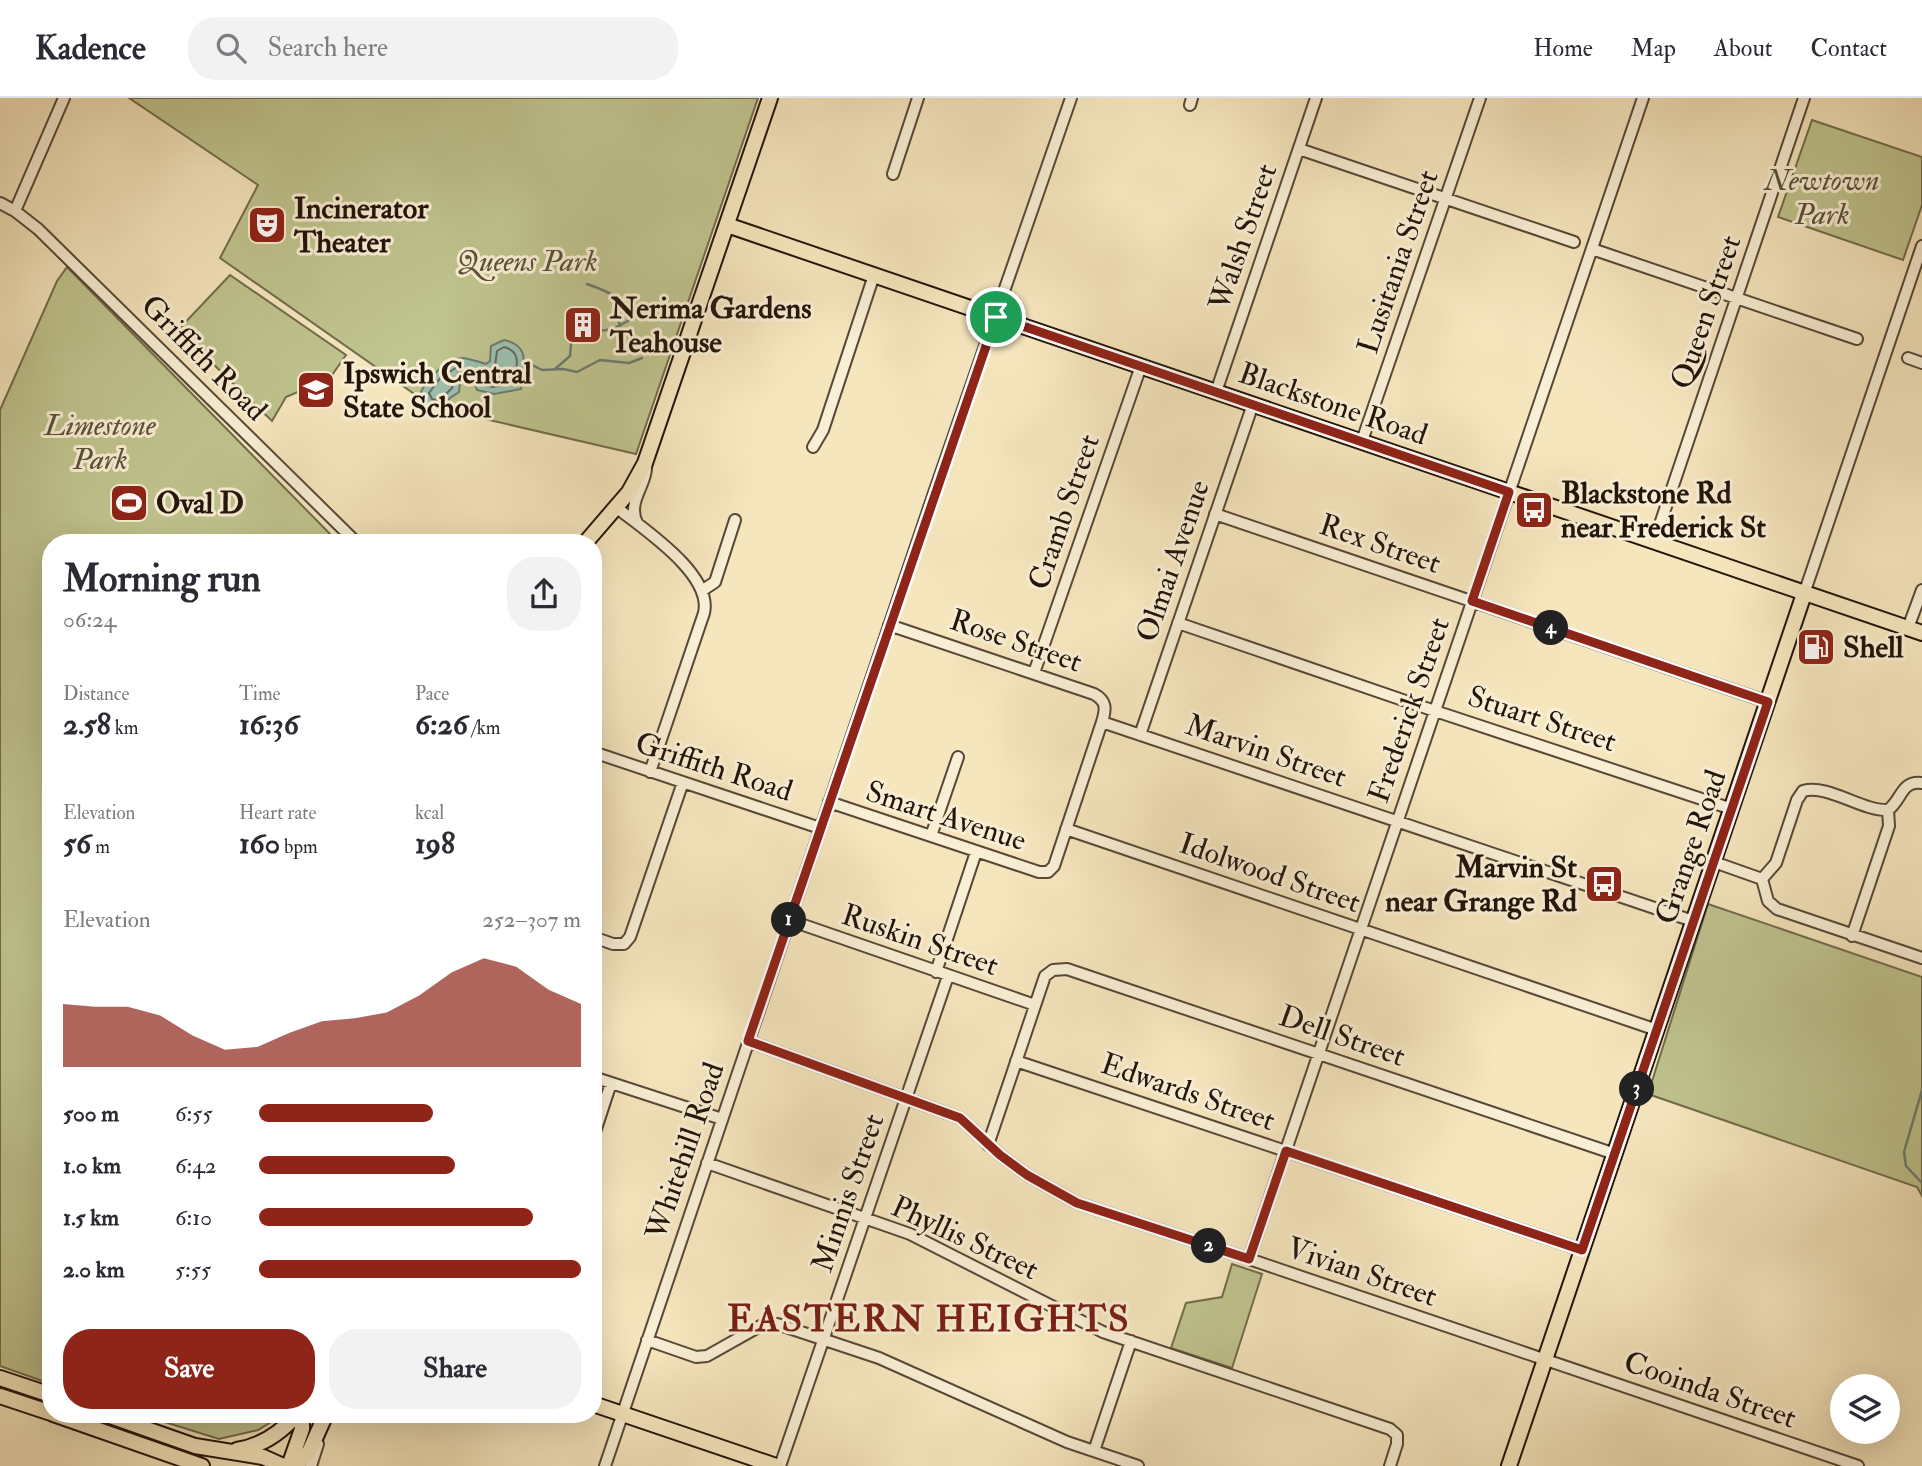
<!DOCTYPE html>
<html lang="en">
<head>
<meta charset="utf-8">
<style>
	:root { --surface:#fff; --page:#f2f2f3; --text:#2b2b33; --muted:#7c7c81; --line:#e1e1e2; --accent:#8f2418 }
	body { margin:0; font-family:"IM FELL Double Pica",serif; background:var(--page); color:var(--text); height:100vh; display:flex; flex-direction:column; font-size:26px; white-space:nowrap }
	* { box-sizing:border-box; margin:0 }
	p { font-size:23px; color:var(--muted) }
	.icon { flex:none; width:38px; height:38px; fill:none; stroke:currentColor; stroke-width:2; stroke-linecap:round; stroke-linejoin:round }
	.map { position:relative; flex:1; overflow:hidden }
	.side { position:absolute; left:42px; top:436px; width:560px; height:889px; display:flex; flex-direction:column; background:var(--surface); border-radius:28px; box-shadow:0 7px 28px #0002 }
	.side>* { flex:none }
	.buttons { position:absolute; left:1830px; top:1276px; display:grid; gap:14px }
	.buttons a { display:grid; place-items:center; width:70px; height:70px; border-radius:50%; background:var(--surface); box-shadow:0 7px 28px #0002; font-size:35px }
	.pin { position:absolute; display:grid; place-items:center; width:60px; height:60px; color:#fff; margin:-30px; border:4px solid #fff; border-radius:50%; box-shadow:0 2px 7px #0007 }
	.km { position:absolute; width:35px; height:35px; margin:-18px; border-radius:50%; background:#222; color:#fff; font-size:19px; line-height:35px; text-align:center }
	.round { display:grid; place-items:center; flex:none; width:74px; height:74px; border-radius:28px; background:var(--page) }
	.head { display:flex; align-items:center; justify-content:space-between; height:119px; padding:0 21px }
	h1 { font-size:38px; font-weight:800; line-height:52px }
	.metrics { display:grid; grid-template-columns:repeat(3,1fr); gap:10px; height:119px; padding:7px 21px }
	.metrics div { display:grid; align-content:center }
	.metrics b { font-size:30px; font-weight:800 }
	.metrics small { font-size:19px; font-weight:400 }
	.metrics p { font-size:19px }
	.chart { height:196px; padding:14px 21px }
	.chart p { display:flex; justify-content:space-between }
	.chart svg { width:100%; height:126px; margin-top:7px; fill:var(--accent); opacity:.7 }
	.action { display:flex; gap:14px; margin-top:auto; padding:14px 21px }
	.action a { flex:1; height:80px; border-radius:28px; background:var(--accent); color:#fff; font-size:28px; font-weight:800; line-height:80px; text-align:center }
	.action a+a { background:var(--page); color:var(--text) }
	ul { padding:0 21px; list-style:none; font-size:23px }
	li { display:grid; grid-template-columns:112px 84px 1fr; align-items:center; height:52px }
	li i { height:18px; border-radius:9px; background:var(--accent) }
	header { display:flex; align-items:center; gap:42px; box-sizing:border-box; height:98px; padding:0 35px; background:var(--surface); border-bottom:2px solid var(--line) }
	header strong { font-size:33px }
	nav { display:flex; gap:38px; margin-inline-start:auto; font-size:24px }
	.search { width:490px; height:63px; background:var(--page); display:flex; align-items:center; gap:18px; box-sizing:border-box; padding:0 24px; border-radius:28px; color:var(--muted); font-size:26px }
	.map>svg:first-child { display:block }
	.green { fill:#c0c48f; stroke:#716c4c; stroke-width:2 }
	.water { fill:#9dc0b1; stroke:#6c7b6e; stroke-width:2 }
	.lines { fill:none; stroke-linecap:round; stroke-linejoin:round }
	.shore { stroke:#606a5e; stroke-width:2 }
	.stream { stroke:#6c7b6e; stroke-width:2.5 }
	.minor-casing { stroke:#574837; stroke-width:14 }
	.major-casing { stroke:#22140a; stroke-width:18 }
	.minor { stroke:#f9efd5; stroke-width:10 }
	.major { stroke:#f6e6be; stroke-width:14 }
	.route-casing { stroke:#fff; stroke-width:14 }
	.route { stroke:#8f2418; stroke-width:9 }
	.labels { text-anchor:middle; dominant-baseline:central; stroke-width:6; stroke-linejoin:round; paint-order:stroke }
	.park-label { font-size:30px; font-style:italic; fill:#595239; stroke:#f9efd5 }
	.poi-label { font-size:30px; font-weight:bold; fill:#22140a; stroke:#f9efd5; text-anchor:start }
	.street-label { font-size:30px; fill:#22140a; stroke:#f9efd5 }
	.district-label { font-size:37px; font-weight:bold; letter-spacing:2px; fill:#7a1f14; stroke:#f9efd5 }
</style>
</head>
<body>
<header>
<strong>Kadence</strong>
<div class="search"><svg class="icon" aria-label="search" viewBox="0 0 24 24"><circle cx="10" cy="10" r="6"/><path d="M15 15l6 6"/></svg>Search here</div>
<nav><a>Home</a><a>Map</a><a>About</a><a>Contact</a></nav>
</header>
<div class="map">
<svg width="1922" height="1368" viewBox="0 0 1922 1368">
	<rect width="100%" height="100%" fill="#f6e6be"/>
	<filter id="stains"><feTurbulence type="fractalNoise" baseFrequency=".00286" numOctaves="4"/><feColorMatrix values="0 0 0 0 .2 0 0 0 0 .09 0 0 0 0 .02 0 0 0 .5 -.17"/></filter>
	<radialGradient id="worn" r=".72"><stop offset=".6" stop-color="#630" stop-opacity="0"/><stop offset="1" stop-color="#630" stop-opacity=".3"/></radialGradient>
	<path class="green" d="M129,0H758L636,356L433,309L220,160L258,87Z
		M1812,22L1922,59V107L1903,162L1778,119Z
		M67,169L338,444H51V1286L0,1268V312L57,183Z
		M230,177L346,257L330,280L286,299L272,323L178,232Z
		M1708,806L1922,879V1098L1917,1089L1648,996Z
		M1232,1166L1262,1176L1232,1270L1171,1250L1186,1205L1222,1199Z
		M139,1316H284L258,1332L219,1341Z"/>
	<path class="water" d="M504,242C533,248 522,270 521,291L494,296L477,292L473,282L465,280L460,285L459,294L450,300L441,312L427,307L420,297C424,283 447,260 463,260C471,261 479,264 486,266L490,263L491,248Z"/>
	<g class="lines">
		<path class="shore" d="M504,249C523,254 516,270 514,284L493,289L484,287L480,275L489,273L495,268L497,253Z
			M459,268L463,269V273L458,275L452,290L439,303L432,301L429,295L441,279Z"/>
		<path class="stream" d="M587,186C595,189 618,196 619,205C620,214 617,220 620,228
			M525,267L534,268L542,272L563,271L577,274L600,262L629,265L642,260
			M555,271L570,258L571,246L578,236L613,231L641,216
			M1922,992L1904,1054L1906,1068L1922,1085"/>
		<defs>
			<path id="minor" d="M1190,7L1192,0
				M1299,51L1574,144
				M893,76L918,0
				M0,105L15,113L38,131L356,444
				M15,113L64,0
				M1592,151L1857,241
				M1908,260L1922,265
				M1216,294L1316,0
				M1362,343L1480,0
				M813,349L823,332L874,177
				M616,409C643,431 713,476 704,515L650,674
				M1215,416L1768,604
				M637,425C626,402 649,387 646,362
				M1654,444L1804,0
				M703,492L715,484L735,422
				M1805,493L1922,148
				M1178,525L1429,611L1732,711
				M1908,530L1922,492
				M1034,575L1141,268
				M1102,624L1693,823
				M1140,637L1253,306
				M593,654L820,730
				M829,704L1039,774H1048L1054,768L1102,624C1106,611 1107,603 1094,596L889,527
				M1066,731L1657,932
				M931,738L958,659
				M1714,764L1762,781L1768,803L1777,811L1922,860
				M1762,781L1776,765L1797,702L1803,693C1829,686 1861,713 1888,712C1902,702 1901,682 1922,685
				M789,822L1035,907
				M1852,838L1889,728L1888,712
				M593,839L613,846H624L630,839L683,684
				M936,874L976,754
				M748,943L960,1020L1000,1057L1027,1077L1077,1105L1249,1161L1858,1368
				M1016,963L1582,1152
				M593,979L722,1021
				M593,1040L611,985
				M988,1047L1045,878L1053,872L1067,871L1615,1056
				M707,1065L910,1136L1103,1234L1390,1331L1397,1337V1346L1390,1368
				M1249,1161L1643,0
				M647,1242L696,1259L707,1258L762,1227L777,1226L879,1260L1067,1344L1138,1368
				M1094,1353L1131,1243
				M311,1368L318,1346
				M605,1368L934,395L1071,0
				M780,1368L948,878"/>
			<path id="major" d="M727,127L1922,535
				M586,444L629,394L645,365L770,0
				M0,1280L51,1297
				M0,1298L51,1315
				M593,1306L776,1368
				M53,1316L202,1368
				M104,1316L195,1348L263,1359L283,1368
				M237,1352C261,1348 281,1335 297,1316
				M289,1368L302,1331V1316
				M296,1368L309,1354L326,1316
				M1509,1368L1805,493"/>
		</defs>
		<use href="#minor" class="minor-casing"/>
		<use href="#major" class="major-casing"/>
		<use href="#minor" class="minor"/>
		<use href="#major" class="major"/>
	</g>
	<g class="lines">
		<defs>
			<path id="route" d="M996,219L1509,394L1472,503L1768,604L1582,1152L1286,1053L1249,1161L1077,1105L1027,1077L1000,1057L960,1020L748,943Z"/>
		</defs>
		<use href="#route" class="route-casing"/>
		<use href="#route" class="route"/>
	</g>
	<defs>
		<symbol id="theatre-square" viewBox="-11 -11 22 22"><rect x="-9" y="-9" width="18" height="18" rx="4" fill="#8f2418" stroke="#f9efd5"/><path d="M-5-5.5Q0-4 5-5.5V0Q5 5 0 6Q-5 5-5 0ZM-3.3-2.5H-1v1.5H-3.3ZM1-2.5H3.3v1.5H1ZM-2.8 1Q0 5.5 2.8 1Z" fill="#fff"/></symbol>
		<symbol id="building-square" viewBox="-11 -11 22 22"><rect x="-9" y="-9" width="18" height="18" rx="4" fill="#8f2418" stroke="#f9efd5"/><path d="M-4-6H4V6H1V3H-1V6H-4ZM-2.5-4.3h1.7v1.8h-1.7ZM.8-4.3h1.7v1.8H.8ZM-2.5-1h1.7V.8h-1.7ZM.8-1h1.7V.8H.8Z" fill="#fff"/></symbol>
		<symbol id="school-square" viewBox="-11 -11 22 22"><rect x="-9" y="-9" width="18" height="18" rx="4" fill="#8f2418" stroke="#f9efd5"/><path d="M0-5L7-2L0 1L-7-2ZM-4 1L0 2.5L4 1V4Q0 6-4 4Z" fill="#fff"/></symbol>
		<symbol id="stadium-square" viewBox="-11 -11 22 22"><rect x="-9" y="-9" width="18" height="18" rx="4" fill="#8f2418" stroke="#f9efd5"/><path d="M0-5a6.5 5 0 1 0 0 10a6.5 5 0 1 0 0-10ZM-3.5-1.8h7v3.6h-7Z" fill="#fff"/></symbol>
		<symbol id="bus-square" viewBox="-11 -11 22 22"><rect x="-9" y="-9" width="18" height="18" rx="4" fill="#8f2418" stroke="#f9efd5"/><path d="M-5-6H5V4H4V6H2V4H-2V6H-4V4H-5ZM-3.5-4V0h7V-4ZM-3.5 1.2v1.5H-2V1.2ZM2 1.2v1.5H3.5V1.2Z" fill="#fff"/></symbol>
		<symbol id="fuel-square" viewBox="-11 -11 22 22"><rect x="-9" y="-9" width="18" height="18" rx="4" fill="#8f2418" stroke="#f9efd5"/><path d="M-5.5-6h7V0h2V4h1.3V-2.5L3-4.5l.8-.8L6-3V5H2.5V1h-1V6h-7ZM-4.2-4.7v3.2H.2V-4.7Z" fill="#fff"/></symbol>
	</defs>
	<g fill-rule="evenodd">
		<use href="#theatre-square" x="245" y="105" width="44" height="44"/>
		<use href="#building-square" x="561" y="205" width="44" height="44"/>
		<use href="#school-square" x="294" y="270" width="44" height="44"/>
		<use href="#stadium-square" x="107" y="383" width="44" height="44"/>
		<use href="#bus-square" x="1512" y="390" width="44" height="44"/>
		<use href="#fuel-square" x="1794" y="527" width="44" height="44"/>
		<use href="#bus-square" x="1582" y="764" width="44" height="44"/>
	</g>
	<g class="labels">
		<g class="park-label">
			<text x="1822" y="82">Newtown<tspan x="1822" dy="34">Park</tspan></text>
			<text x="527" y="163">Queens Park</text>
			<text x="100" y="327">Limestone<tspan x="100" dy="34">Park</tspan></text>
		</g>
		<g class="poi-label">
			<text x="294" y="110">Incinerator<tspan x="294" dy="34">Theater</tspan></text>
			<text x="610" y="210">Nerima Gardens<tspan x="610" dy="34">Teahouse</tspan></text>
			<text x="343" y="275">Ipswich Central<tspan x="343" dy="34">State School</tspan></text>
			<text x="1561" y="395">Blackstone Rd<tspan x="1561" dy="34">near Frederick St</tspan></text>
			<text x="156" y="405">Oval D</text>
			<text x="1843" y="549">Shell</text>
			<text x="1577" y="769" text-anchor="end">Marvin St<tspan x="1577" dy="34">near Grange Rd</tspan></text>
		</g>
		<g class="street-label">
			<text transform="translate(1243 139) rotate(-71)">Walsh Street</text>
			<text transform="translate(1398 164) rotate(-71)">Lusitania Street</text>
			<text transform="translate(1706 214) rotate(-71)">Queen Street</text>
			<text transform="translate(204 260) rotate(45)">Griffith Road</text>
			<text transform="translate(1333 306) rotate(19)">Blackstone Road</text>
			<text transform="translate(1064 414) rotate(-71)">Cramb Street</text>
			<text transform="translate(1380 446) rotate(19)">Rex Street</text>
			<text transform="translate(1173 463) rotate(-71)">Olmai Avenue</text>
			<text transform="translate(1016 543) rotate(19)">Rose Street</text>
			<text transform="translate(1409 612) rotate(-71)">Frederick Street</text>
			<text transform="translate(1542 621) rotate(18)">Stuart Street</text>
			<text transform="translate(1266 653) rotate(19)">Marvin Street</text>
			<text transform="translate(714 669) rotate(18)">Griffith Road</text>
			<text transform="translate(946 718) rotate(18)">Smart Avenue</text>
			<text transform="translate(1691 749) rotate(-71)">Grange Road</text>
			<text transform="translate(1270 775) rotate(19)">Idolwood Street</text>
			<text transform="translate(920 842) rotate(19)">Ruskin Street</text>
			<text transform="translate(1342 938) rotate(19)">Dell Street</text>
			<text transform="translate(1188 994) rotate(19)">Edwards Street</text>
			<text transform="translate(685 1053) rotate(-71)">Whitehill Road</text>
			<text transform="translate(848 1095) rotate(-71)">Minnis Street</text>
			<text transform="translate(965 1140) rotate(25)">Phyllis Street</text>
			<text transform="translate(1362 1174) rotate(19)">Vivian Street</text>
			<text transform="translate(1710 1292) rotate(19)">Cooinda Street</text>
		</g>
		<g class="district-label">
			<text x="929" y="1221">EASTERN HEIGHTS</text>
		</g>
	</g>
	<rect width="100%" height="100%" filter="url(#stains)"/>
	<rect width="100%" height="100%" fill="url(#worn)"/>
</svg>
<div class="buttons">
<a><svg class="icon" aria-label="layers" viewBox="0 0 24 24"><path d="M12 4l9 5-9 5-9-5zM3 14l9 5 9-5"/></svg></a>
</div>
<div class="pin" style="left:996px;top:219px;background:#1e9e55"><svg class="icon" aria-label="arrive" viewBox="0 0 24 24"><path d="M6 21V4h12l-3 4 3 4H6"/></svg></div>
<b class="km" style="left:789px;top:822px">1</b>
<b class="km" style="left:1209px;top:1148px">2</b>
<b class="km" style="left:1637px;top:991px">3</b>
<b class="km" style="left:1551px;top:530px">4</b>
<section class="side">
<div class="head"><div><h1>Morning run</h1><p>06:24</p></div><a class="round"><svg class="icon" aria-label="share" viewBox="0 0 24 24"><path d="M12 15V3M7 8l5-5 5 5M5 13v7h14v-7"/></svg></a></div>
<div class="metrics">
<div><p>Distance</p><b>2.58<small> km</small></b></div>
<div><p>Time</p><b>16:36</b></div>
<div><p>Pace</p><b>6:26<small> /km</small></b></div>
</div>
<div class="metrics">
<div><p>Elevation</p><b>56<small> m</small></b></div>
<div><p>Heart rate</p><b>160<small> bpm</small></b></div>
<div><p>kcal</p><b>198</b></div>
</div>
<div class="chart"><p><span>Elevation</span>252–307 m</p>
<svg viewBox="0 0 160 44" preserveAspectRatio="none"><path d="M0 44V22L10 23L20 23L30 26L40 33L50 38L60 37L70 32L80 28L90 27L100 25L110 19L120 11L130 6L140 9L150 17L160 22V44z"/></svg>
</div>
<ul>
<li><b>500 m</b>6:55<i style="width:54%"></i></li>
<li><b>1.0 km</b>6:42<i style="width:61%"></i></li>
<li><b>1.5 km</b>6:10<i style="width:85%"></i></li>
<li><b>2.0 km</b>5:55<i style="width:100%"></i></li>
</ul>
<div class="action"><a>Save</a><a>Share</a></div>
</section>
</div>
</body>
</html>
